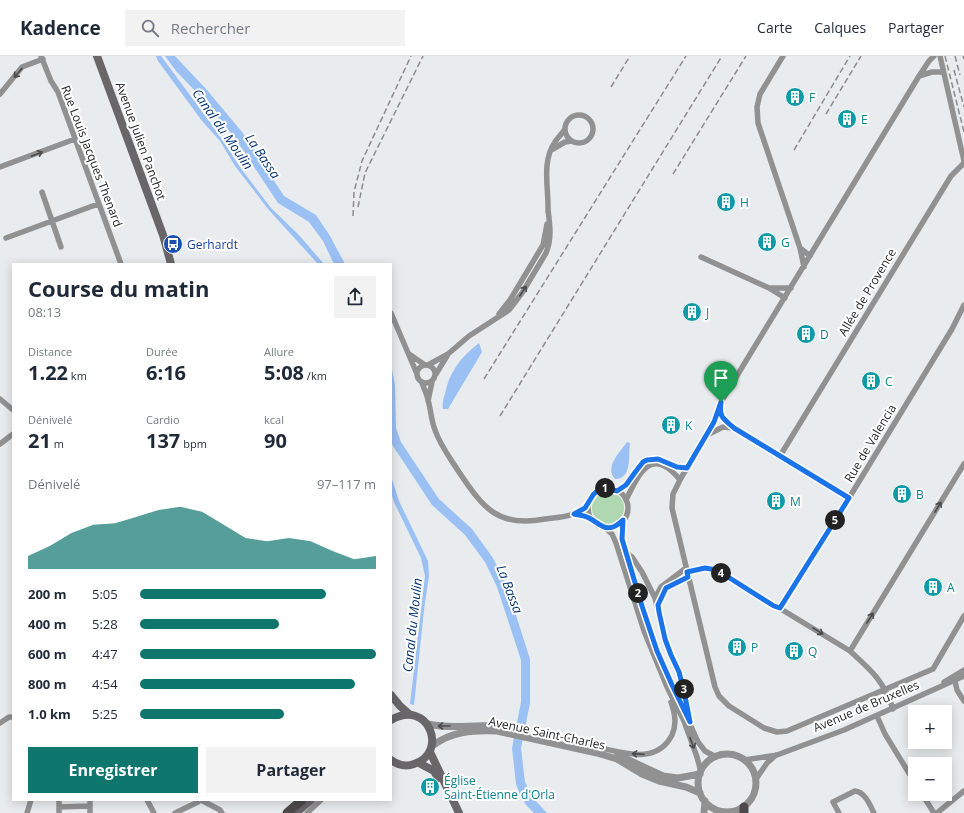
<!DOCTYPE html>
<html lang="fr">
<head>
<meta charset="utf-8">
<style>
	:root { --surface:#fff; --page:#f2f2f3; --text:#1f2937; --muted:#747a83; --line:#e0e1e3; --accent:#0f766e }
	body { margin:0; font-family:"Open Sans",sans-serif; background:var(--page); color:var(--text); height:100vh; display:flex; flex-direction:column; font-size:15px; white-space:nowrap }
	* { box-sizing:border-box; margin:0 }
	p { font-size:13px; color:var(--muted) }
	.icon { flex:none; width:22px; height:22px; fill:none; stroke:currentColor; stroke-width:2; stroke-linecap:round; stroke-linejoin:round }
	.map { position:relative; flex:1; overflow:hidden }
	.drawer { position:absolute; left:12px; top:207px; width:380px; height:538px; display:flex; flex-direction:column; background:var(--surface); border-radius:0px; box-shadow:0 2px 10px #0003 }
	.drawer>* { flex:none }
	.tools { position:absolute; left:908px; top:649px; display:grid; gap:8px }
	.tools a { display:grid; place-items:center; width:44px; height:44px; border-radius:0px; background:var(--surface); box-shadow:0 2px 10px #0003; font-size:20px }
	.pin { position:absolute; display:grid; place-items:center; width:34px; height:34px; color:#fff; margin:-41px -17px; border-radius:50% 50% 50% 0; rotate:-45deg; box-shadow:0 0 4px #0007 }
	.pin .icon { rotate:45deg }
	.km { position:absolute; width:20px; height:20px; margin:-10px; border-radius:50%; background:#222; color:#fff; font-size:11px; line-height:20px; text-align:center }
	.round { display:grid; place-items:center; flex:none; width:42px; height:42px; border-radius:0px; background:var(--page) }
	.overview { display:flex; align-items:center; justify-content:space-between; height:68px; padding:0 16px }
	h1 { font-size:22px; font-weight:700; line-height:30px }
	.stats { display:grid; grid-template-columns:repeat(3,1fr); gap:6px; height:68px; padding:4px 16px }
	.stats div { display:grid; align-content:center }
	.stats b { font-size:20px; font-weight:700 }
	.stats small { font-size:11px; font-weight:400 }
	.stats p { font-size:11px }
	.chart { height:112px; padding:8px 16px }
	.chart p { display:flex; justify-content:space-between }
	.chart svg { width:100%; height:72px; margin-top:4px; fill:var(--accent); opacity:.7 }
	.action { display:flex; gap:8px; margin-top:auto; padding:8px 16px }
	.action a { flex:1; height:46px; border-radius:0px; background:var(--accent); color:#fff; font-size:16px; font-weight:700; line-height:46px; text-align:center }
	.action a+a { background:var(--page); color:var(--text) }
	ul { padding:0 16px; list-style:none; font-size:13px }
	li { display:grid; grid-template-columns:64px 48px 1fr; align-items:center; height:30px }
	li i { height:10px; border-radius:5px; background:var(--accent) }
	header { display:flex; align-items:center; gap:24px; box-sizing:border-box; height:56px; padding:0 20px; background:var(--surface); border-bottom:1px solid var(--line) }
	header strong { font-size:19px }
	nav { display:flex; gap:22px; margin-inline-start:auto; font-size:14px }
	.search { width:280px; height:36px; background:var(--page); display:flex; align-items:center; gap:10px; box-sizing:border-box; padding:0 14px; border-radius:0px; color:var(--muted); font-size:15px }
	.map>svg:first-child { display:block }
	.green { fill:#afd7b2 }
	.water { fill:#9bc0f4 }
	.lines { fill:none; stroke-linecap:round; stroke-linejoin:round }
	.minor { stroke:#929192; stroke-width:5.5 }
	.tertiary { stroke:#929192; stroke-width:7 }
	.secondary { stroke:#686668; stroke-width:8 }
	.primary { stroke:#4b494a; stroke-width:9 }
	.rail { stroke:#8a8c8e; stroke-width:1.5; stroke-dasharray:6 3; stroke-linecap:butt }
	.oneway { stroke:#4b4b4c }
	.route-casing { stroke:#fff; stroke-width:8 }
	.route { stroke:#1a73e8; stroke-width:5 }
	.labels { text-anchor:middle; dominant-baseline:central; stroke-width:4; stroke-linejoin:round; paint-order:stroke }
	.culture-label { font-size:12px; fill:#0d838f; stroke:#fff; text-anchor:start }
	.street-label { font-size:12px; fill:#252627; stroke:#fff }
	.transit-label { font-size:12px; fill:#164399; stroke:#fff; text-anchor:start }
	.water-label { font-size:13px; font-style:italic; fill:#063471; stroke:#fff }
</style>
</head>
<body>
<header>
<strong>Kadence</strong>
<div class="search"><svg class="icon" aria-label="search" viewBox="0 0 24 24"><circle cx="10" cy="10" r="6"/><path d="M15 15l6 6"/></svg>Rechercher</div>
<nav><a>Carte</a><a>Calques</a><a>Partager</a></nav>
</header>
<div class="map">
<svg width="964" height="757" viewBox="0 0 964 757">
	<rect width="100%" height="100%" fill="#e9ecee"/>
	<path class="green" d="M592 452a16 16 0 1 1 32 0a16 16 0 1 1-32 0Z"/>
	<path class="water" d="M156,0H161L215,73L242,114L271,152L298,178L324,208H318L268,153L235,110L220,85L202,65L158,5Z
		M165,0H175L207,34L242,76L284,140L316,159L330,180L345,208H334L323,185L309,166L278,147L235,82L200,40L176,15Z
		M479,287L482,296L448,353H443C442,348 443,343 445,338C449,316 461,301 479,287Z
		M391,308L395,329L396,372L401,386L439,443L472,473L493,502L506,528L530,603V647L521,692L525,726L534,743L547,757H534L526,749L520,739L516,728L512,692L521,646V604L497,531L485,506L465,479L432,449L393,390L391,385Z
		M627,386L630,387C628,398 633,423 615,423C604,411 620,396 627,386Z
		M391,420L399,445L428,505L429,520L424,554L414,649L410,648L425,520L421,502L394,446L391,437Z"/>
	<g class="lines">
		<path class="minor" d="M41,0L51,25L58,36L121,208
			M783,0L760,38L757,51L758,67L800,192
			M934,0L929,5L919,20L932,16H943
			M940,0L964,105
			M919,20L721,346L714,366L681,422L673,438L672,452L715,631L719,640L729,650L764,672L777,676L787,675L933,613L964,560
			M0,38L22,11L43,3
			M565 73a14 14 0 1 1 28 0a14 14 0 1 1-28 0Z
			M553,93L565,86L572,85
			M0,111L75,83
			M42,136L61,191
			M548,156C549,133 541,106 555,86C558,81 562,78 565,73
			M6,182L98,148
			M701,201L769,232
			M804,211L800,192L810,200
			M785,242L769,232H791
			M391,257L417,318
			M499,258L510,244L543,189L547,168
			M409,298L425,309
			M417 318a9 9 0 1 1 18 0a9 9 0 1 1-18 0Z
			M428,309L448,298L469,280L509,254L522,237L546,197C552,182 550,169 548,154
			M436,318L447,300
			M422,327C424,333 427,338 428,344C431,354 431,364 435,374C440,389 450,402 459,416C483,452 498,472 545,463C561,461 578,461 589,447
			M0,343L13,354
			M428,345L432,326
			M733,372L849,442
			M709,378L723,371L733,372L721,360L720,350
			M0,388L13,378
			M780,400L951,120L964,107
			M588 452a20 20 0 1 1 40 0a20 20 0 1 1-40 0Z
			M617,435L626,429L636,415L643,406L647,404L658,403L677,411L687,412
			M626,444C639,417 652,389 680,424
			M623,464L622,483L625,496L657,595L672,629L698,686L705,695L716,701
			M604,471L612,478L616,487L644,575L667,631L684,665L697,701L701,716
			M625,496L632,501L642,516L655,542L665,583L671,599L679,616L684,635L689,660
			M687,516L705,512L717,514L850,595C872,615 883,624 893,653
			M655,542L661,531L686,512
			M658,549L666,532L688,521
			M780,552L849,442L952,273L964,249
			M850,595L964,408
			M955,625L957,634L964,645
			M944,626L964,614
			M877,660L885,678L915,727
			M0,667L9,661H13
			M596,691C622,696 656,710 672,679C677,668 675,658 671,646
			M744,704L777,699L844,674L964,620
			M756,723L767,707L776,699
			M922,738L934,757
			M147,744L154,757
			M201,744L220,754L222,757
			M59,751L90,750
			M27,757L31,744
			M59,757V744
			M90,757V744
			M175,757L198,746V744
			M307,757L321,744
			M839,757L833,746L855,735C865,736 870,749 874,757
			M937,757L964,735"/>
		<path class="tertiary" d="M428,668C448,673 470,669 491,670
			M568,685L600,693
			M432,690C452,675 473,674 497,675L597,697L617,703L642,718L659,725L686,731L700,737
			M698 727a29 29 0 1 1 58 0a29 29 0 1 1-58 0Z
			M618,699L663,720L678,722L700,718
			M704,757L705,745"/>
		<path class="secondary" d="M97,0L163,179L171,208
			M391,639L400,650L409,658
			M391,664C429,642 449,697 414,708C406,711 398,709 391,704
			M430,696L459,757
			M419,707L434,715L438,722
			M296,757L311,744"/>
		<path class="primary" d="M744,751V757
			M287,757L302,744"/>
		<path class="rail" d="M945,0L964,76
			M955,0L960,19
			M963,0L964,3
			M954,14L964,51
			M611,31L630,0
			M826,58L861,0
			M794,94L850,0
			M673,118L746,0
			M358,151L365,117L423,0
			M353,160L354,136L362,105L411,0
			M484,323L686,0
			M500,360L722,0"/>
	</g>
	<defs><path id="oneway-shaft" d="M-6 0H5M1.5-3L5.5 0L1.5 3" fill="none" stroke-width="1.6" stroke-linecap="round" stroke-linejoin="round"/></defs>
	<g class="oneway">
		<use href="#oneway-shaft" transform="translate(18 17) rotate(131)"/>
		<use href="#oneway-shaft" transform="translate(37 98) rotate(-21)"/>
		<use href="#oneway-shaft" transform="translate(523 235) rotate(-57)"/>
		<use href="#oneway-shaft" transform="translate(938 451) rotate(-59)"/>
		<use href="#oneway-shaft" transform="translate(870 562) rotate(-58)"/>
		<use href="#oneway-shaft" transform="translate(818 575) rotate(32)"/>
		<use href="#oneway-shaft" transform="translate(444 670) rotate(-180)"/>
		<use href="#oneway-shaft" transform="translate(692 687) rotate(69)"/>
		<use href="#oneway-shaft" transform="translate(638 698) rotate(-176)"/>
	</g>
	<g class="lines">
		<defs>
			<path id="route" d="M721,346C719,362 723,362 734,372L849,442L780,552L774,550L717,514L705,512L687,516L688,521L666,532L658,549L659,556L665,583L671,599L679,616L684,635L690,666L672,629L657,595L642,550L622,483L623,464C605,482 599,464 584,460C581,459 578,459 574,458L585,452L593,439L596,436L605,432L617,435L626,429L636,415L643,406L647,404L658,403L677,411L687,412L714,366Z"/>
		</defs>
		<use href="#route" class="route-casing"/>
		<use href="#route" class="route"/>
	</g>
	<defs>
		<symbol id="building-disc" viewBox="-11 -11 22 22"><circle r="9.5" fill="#0f9aa8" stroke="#fff"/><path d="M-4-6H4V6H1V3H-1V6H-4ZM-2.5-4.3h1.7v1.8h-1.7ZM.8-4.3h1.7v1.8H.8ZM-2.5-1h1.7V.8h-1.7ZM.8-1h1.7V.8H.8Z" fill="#fff"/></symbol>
		<symbol id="bus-disc" viewBox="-11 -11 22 22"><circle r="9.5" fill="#1a4fb4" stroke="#fff"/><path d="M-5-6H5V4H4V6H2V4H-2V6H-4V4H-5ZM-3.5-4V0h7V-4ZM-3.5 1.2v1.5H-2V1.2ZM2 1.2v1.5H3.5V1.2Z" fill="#fff"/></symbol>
	</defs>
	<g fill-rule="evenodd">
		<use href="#building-disc" x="784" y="30" width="22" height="22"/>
		<use href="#building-disc" x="836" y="52" width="22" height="22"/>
		<use href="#building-disc" x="715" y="135" width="22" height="22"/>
		<use href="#building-disc" x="756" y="175" width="22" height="22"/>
		<use href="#bus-disc" x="162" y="177" width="22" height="22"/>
		<use href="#building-disc" x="681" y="245" width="22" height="22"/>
		<use href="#building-disc" x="795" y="267" width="22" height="22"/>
		<use href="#building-disc" x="860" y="314" width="22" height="22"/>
		<use href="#building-disc" x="660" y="358" width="22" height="22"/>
		<use href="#building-disc" x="891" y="427" width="22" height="22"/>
		<use href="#building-disc" x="765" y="434" width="22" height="22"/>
		<use href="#building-disc" x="922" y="520" width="22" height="22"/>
		<use href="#building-disc" x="726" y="580" width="22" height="22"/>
		<use href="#building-disc" x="783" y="584" width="22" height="22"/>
		<use href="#building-disc" x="419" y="720" width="22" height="22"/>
	</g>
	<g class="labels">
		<g class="culture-label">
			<text x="809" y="41">F</text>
			<text x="861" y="63">E</text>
			<text x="740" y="146">H</text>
			<text x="781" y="186">G</text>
			<text x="706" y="256">J</text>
			<text x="820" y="278">D</text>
			<text x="885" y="325">C</text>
			<text x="685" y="369">K</text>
			<text x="916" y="438">B</text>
			<text x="790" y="445">M</text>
			<text x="947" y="531">A</text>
			<text x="751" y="591">P</text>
			<text x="808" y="595">Q</text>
			<text x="444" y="724">Église<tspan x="444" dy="14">Saint-Étienne d'Orla</tspan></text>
		</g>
		<g class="street-label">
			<text transform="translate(141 85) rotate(70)">Avenue Julien Panchot</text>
			<text transform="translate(92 100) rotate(69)">Rue Louis Jacques Thenard</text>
			<text transform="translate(867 236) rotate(-59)">Allée de Provence</text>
			<text transform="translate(870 387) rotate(-59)">Rue de Valencia</text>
			<text transform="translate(866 650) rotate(-23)">Avenue de Bruxelles</text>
			<text transform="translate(547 677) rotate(12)">Avenue Saint-Charles</text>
		</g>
		<g class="transit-label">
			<text x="187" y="188">Gerhardt</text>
		</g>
		<g class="water-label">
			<text transform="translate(223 73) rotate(55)">Canal du Moulin</text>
			<text transform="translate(263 100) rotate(56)">La Bassa</text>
			<text transform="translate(510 533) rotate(69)">La Bassa</text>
			<text transform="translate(412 569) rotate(-84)">Canal du Moulin</text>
		</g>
	</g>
</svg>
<div class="tools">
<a>+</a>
<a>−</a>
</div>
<div class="pin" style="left:721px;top:346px;background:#1e9e55"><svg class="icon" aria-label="arrive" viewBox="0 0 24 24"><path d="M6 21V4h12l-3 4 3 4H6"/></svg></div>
<b class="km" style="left:605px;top:432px">1</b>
<b class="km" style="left:638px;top:537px">2</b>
<b class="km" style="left:684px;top:633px">3</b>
<b class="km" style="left:721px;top:517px">4</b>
<b class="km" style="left:835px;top:464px">5</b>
<section class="drawer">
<div class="overview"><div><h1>Course du matin</h1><p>08:13</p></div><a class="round"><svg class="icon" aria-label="share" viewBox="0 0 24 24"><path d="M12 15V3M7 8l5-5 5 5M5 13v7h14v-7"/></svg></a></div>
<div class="stats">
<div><p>Distance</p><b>1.22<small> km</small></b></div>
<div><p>Durée</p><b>6:16</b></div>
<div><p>Allure</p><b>5:08<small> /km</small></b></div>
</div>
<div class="stats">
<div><p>Dénivelé</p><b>21<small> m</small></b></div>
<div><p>Cardio</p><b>137<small> bpm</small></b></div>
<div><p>kcal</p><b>90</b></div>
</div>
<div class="chart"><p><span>Dénivelé</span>97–117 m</p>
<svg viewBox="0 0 160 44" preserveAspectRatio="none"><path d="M0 44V36L10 30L20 22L30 17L40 16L50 12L60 8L70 6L80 9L90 17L100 25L110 27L120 25L130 27L140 33L150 38L160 36V44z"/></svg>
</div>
<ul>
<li><b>200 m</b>5:05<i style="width:79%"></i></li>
<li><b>400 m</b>5:28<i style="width:59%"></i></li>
<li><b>600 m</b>4:47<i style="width:100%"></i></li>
<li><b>800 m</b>4:54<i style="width:91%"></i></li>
<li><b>1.0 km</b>5:25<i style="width:61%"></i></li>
</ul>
<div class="action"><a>Enregistrer</a><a>Partager</a></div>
</section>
</div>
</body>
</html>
